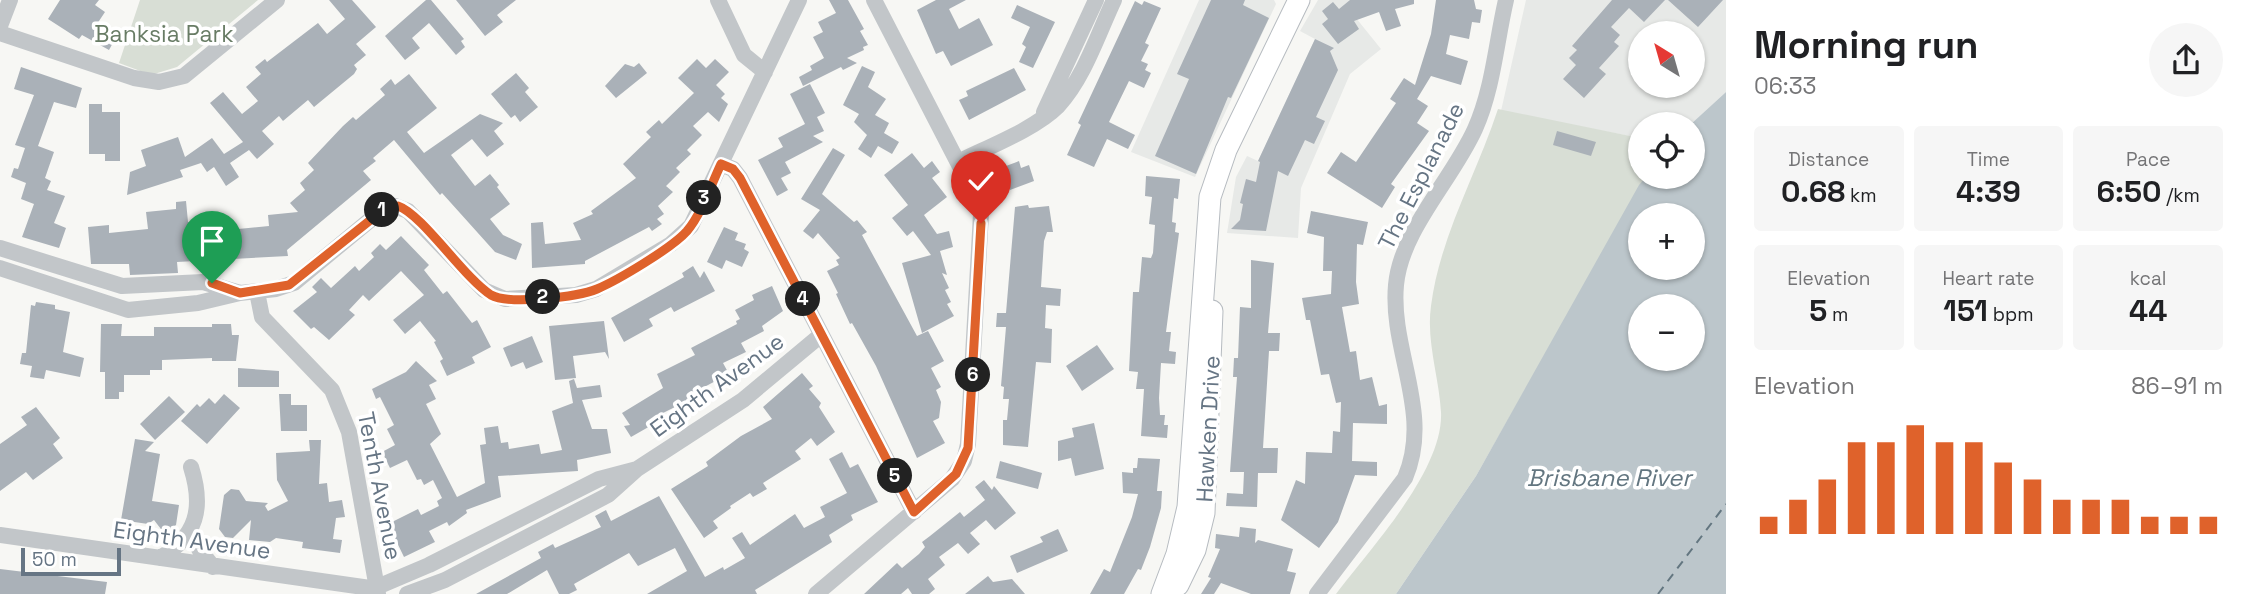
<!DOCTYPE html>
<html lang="en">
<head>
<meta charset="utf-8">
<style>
	:root { --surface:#fff; --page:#f6f6f6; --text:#202124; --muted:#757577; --accent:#df622b }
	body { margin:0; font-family:"Space Grotesk",sans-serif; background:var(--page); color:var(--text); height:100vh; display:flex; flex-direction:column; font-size:26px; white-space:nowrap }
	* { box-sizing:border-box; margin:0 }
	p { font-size:23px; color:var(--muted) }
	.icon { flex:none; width:38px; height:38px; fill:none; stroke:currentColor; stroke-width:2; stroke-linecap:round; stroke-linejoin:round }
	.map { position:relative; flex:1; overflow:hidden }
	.panel { display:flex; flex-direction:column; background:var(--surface); width:525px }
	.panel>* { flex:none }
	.needle { width:46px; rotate:323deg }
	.tools { position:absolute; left:1628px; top:21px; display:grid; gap:14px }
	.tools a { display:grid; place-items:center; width:77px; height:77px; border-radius:50%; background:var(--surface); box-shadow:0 2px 5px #0004; font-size:35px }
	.scale { position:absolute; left:21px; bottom:18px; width:100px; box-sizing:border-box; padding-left:7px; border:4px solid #667584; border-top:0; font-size:19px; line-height:24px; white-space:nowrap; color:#667584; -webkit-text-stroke:5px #fff; paint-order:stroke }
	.pin { position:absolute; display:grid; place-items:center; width:60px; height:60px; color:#fff; margin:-72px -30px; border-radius:50% 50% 50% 0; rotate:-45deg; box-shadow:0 0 7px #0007 }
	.pin .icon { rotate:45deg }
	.km { position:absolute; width:35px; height:35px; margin:-18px; border-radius:50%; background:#222; color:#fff; font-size:19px; line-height:35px; text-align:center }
	.round { display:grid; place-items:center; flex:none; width:74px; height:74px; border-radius:37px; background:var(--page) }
	.headline { display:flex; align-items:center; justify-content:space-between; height:119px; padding:0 28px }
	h1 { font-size:38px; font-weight:600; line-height:52px }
	.figures { display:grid; grid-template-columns:repeat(3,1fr); gap:10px; height:119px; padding:7px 28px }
	.figures div { display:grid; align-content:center; border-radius:7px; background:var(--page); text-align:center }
	.figures b { font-size:30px; font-weight:600 }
	.figures small { font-size:19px; font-weight:400 }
	.figures p { font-size:19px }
	.chart { height:196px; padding:14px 28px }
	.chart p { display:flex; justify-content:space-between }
	.chart svg { width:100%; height:126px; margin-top:7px; stroke:var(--accent); stroke-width:6 }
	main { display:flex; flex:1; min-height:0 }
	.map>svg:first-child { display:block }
	.built { fill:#e7e9e7; fill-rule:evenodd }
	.green { fill:#d8ded5 }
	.water { fill:#bcc6cb; fill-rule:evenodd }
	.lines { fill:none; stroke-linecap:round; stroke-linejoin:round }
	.ferry { stroke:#637680; stroke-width:2; stroke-dasharray:9 7; stroke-linecap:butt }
	.building { fill:#aab1b8 }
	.secondary-casing { stroke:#b6bbc0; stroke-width:23 }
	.street { stroke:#c2c6c9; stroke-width:16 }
	.secondary { stroke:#fff; stroke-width:21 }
	.route-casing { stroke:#fff; stroke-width:14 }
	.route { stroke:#df622b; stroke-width:9 }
	.labels { text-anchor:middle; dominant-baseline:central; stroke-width:7; stroke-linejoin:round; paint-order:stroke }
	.park-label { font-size:23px; fill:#687c65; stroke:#fff }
	.street-label { font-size:23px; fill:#667584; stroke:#fff }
	.water-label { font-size:24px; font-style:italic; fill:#637680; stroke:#fff }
</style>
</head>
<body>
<main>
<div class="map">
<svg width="1726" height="594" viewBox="0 0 1726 594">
	<rect width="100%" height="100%" fill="#f7f7f4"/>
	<path class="built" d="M1199,0H1274L1276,4L1195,177L1131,152Z
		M1318,0H1350L1356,18L1381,49L1350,74L1301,188L1298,238L1227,233L1236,177L1247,156L1258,161L1315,39L1300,31Z
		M1526,0H1726V92L1691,124H1640V138L1501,111ZM1640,33H1692V86H1640Z"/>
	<path class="green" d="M140,0H258L177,67L151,75L119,63Z
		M1498,109L1640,138V177H1646L1476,476L1396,594H1336C1370,549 1444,470 1441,412C1439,377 1426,341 1431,306C1440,236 1476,176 1498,109Z"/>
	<path class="water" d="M1726,92V594H1396L1476,476L1639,185L1646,177H1692L1691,124ZM1640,215H1692V268H1640ZM1640,306H1692V359H1640Z"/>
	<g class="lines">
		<path class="ferry" d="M1658,594L1726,504"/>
	</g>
	<path class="building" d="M60,0H99L95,5L105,12L95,27L115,39L109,50L82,35L79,39L48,19Z
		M329,0H352L376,27L356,44L366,55L354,65L357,69L354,74L314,107L308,100L283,121L279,116L262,131L274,144L257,159L249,150L230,163L239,177L226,186L214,167L207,172L201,163L180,170L183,177L127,195L130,172L146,166L141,150L178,137L185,157L212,138L224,154L243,142L210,103L223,92L242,114L258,101L246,87L261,74L255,67L265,59L267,62L318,23L327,34L345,19Z
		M426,0H431L464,39L461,41L465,47L456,55L429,23L412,38L420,48L405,60L385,36Z
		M456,0H516L497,15L503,22L485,36Z
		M829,0H848L864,29L860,31L868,45L863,47L864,50L847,58L857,63L843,70L841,67L803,86L799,77L812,70L810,66L824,58L813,37L823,32L818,22L836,13Z
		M936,0H966L949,9L959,29L979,18L993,45L951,66L943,51L936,54L917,10Z
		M1211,0H1245L1243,5L1269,18L1231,98L1228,97L1196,174L1155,156L1189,79L1177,74Z
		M1350,0H1414V4L1395,9L1401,26L1386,31L1379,12L1354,21L1359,29L1338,44L1322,24L1328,19L1322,11L1333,2L1339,9Z
		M1436,0H1474L1476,9L1482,10L1480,23L1472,22L1469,39L1450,35L1446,54L1468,61L1461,85L1431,76L1417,99L1428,106L1417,123L1429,131L1391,184L1395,187L1382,208L1327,173L1341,152L1356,162L1396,103L1390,99L1404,78L1415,85L1431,34Z
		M1612,0H1665L1644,22L1629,8L1611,27L1620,35L1614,42L1619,46L1599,68L1606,74L1584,98L1563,79L1576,65L1569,58L1577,50L1572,46Z
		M1668,0H1723L1698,27Z
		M1135,1L1142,5L1144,1L1161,8L1145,43L1149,45L1141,61L1148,64L1145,70L1151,73L1144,88L1129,81L1109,122L1135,135L1128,149L1107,139L1094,167L1067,155L1081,125L1078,123Z
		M1017,5L1055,22L1033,68L1019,62L1026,47L1022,44L1030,27L1011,18Z
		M1315,39L1334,48L1330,51L1338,70L1316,117L1325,121L1314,144L1305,140L1288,176L1278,171L1266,231L1231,229L1240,220L1243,204L1240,203L1246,179L1256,182L1260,162L1258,161Z
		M697,59L706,68L715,59L729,72L716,85L725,94L721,98L728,104L719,122L708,112L693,126L702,135L687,150L691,154L676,168L680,172L666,186L673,192L658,206L664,214L657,219L662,224L652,231L649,227L585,261V264L532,268L531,223L543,222L545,244L581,240L573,223L593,214L591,211L636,178L623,164L651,137L646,132L659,120L662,124L694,93L678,78Z
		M639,63L647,73L616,98L605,86L625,64L634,67Z
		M862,66L875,72L868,87L886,99L875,115L889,123L884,133L899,142L892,154L878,146L871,158L858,149L867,135L854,122L859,114L843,105Z
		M21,67L82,88L76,108L54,102L38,146L54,152L45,178L51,181L47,190L65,196L54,223L66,228L59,248L22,237L34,204L21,199L26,183L11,177L14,168L18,169L25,148L15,145L34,95L14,89Z
		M1014,68L1026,90L969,120L959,100L968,96L966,91Z
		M516,73L529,88L525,92L538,107L520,122L515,115L511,118L491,94Z
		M409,74L437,108L407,132L424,153L480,114L503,123L494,131L504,144L487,157L472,139L451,155L475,186L490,174L499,185L497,187L510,204L490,219L503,235L522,244L516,260L495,252L442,193L440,195L394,140L373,158L376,161L363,171L371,180L287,250L288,256L177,262L178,273L130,275L129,264H91L88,227L109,225V233L148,229L146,212L176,209V202L186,201L188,222L208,220L209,227L218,226V231L269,226L268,215L298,212L290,203L305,190L300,183L314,170L308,163L343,126L353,117L356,120L385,95L380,89L391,79L395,85Z
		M810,84L825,113L817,117L824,131L813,136L823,142L785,162L791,173L781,178L788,190L777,196L758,160L783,147L778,138L805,124L790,94Z
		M89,104H102V112H120V161H105V154H89Z
		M1557,131L1596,142L1591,156L1553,145Z
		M833,148L845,155L822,194L854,222L857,220L867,232L862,235L917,336L928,331L944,361L931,368L941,387L936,390L941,402L939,418L933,421L945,443L917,458L876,366L852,323L850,324L836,294L838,293L827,271L839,265L836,260L840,258L818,233L813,239L803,231L820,210L801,199Z
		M912,153L924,168L932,161L940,172L932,178L947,197L924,215L937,234L949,231L953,247L940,251L947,275L942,273L949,288L945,290L951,302L947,304L954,316L922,333L902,263L931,255L913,231L907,236L892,218L908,205L884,175Z
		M1019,161L1021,168L1029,165L1034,181L1010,190L1004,175L1008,173L1006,166Z
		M1146,176L1180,179L1178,199L1174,198L1172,222L1176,223L1175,232L1179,233L1166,332H1171L1169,351L1176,352L1175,364L1161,363L1159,398L1160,415H1165L1164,425H1168L1167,438L1141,436L1144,389H1136L1138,372L1129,371L1133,292H1139L1142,257L1151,258L1153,253L1155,225L1149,224L1152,197L1145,196Z
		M1028,205L1029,208L1049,206L1053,232H1047L1044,241L1041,287L1061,289L1060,306L1046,305L1045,328L1052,329L1051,363L1036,362L1028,447L1003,445V420H1007L1009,399H1003L1004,387L1001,386L1006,327H996L997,313H1006L1015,207Z
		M1311,211L1368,222L1363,245L1357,244L1356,282L1359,304L1342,307L1350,352L1356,351L1360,380L1372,377L1379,406L1387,404V424L1353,423L1352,461L1377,462V476L1355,475L1338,522L1319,548L1281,520L1296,480L1305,484L1306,452L1332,453L1333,431L1340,432L1341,402L1336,403L1329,374L1321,375L1310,320H1306L1302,298L1331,294L1332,271H1323L1324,237L1307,233Z
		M724,227L738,233L735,240L746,244L744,249L749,252L742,267L726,260L722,269L707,262Z
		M401,236L429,265L424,270L443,294L447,291L472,323L477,320L491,347L472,357L475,363L447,376L440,361L443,359L434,342L436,341L420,321L405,334L393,320L424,295L401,271L369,301L363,295L349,310L355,315L329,340L314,327L311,329L293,311L317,292L312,287L321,278L331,288L355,266L359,271L374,257L371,253L380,244L386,250Z
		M1251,260L1274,263L1268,333H1280L1279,351H1269L1263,448H1278L1277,473H1258L1257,507L1226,506L1227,493L1243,494L1244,472H1230L1237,377H1233L1234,358H1238L1240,307L1251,308Z
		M693,266L700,278L704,271L715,291L674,312L671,307L649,319L653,326L624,342L611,318L684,277L682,273Z
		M772,286L783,311L762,326L764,331L741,343L746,352L723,363L729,374L687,396L689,400L663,413L666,417L631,437L624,426L630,425L622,413L663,388L657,374L695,355L691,348L737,324L736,321L740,319L735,310L754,300L752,295Z
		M36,302L55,305V309L70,312L63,352L84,358L80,377L46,370L44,379L30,377L32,366L20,364L22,353H26L31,305L35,306Z
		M604,321L609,359L605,352L573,356L576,378L555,380L549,326Z
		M101,324H122L121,336H154V327H212V324H231L232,335H239L236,361H212V358L162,360V370H150V375H124V392H119V399H105V372H100Z
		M532,336L543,362L526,369L523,362L511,367L503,348Z
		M1097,345L1114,369L1082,391L1066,366Z
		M416,361L437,381L429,385L436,399L426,404L441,434L430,444L457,497L485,483L480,445L486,444L484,428L498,426L501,443L508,442L509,449L539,444L541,454L562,450L552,411L573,403L569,381L574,379L577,388L600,385L602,397L582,400L592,429H607L611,453L577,460L578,471L498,476L501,497L466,510L467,513L449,526L447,522L429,531L435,542L404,557L388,524L418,509L421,515L439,506L437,501L442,498L433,480L424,485L421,479L417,480L407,460L390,468L382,452L395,445L387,429L394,425L380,397L376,399L372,389L406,372Z
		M238,368L279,371V387H238Z
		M802,373L813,386L809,389L821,403L819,407L835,432L817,446L811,438L795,451L801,459L763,483L767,489L753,497L750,493L730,506L731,508L713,521L718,528L704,538L671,489L708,466L706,462L741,436L772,419L763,407Z
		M224,394L240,408L207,444L181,421L197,404L200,407L209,398L215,404Z
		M279,394H291V405H307V431H281Z
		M169,396L185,412L155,440L140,424Z
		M36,407L60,438L53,444L63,458L33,480L26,472L0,491V444L27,425L21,417Z
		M1094,423L1104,469L1075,476L1071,458L1058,461V441L1074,437L1072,428Z
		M135,439L154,442L145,451L160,454L152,501L179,505L176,525L164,533L154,520L148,524L121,520Z
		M309,440H321L319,484L327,483L329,502L342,500L345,517L336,518L333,539L342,540L340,553L302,548L303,542L276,538L270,542L249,540L251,520L233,538L225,537L219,529L224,495L231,489L239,490L246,501L268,503L265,506L268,511L288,501L277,480L276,453L310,451Z
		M842,452L850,468L858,464L878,502L851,515L853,520L829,535L832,542L755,590L757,594H647L687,571L675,548L638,566L629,553L574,584L577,590L569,594H559L547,570L507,594H476L541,558L538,552L553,544L555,548L601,527L595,516L606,510L611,521L659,496L705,577L723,567L724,570L745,558L732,538L742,532L750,545L795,514L804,528L825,517L820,507L847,493L829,459Z
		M1138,458L1160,459L1157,491H1162L1161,508L1150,547L1141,570L1138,569L1124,594H1090L1104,569L1110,572L1132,517L1138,494L1123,493L1122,472L1133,473V468H1137Z
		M1000,461L1042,473L1038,489L996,478Z
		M984,480L992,490L994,486L1016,513L995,530L986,520L970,533L980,544L968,554L958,543L939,557L945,565L928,579L935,589L929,594H912L908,588L901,594H864L897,563L902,568L919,554L925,547L922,542L930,536L960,512L964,517L985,500L975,487Z
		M1240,527L1256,529L1255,543L1258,540L1293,549L1287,571L1296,573L1290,594H1251L1221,583L1214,594H1201L1211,578L1208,577L1220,549L1215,548L1216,534L1239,537Z
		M1058,529L1068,551L1017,573L1010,556L1043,542L1040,537Z
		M0,569L107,582L105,594H0Z
		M988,576L993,582L1012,579L1025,594H965Z"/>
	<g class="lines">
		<defs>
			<path id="secondary" d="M1178,585L1195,550L1204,513L1212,311
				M1162,594L1177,554L1188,507L1210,197L1226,150L1299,0"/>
		</defs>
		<use href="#secondary" class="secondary-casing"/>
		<path class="street" d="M718,0L744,55L765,72
			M0,26L10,0
			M0,33L134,78L159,82L184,76L277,0
			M1044,112L1096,0
			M958,162C988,147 1035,129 1058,106C1084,78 1098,34 1114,0
			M721,164L733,169L740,178L914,512
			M0,248L122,286L203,282L240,293
			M0,268L128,310L198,303L240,293L276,289L294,283L381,211L395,206L408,211L484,290L505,299L576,295L596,289L671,244L691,226L799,0
			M257,292L262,317L332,390L349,432L378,594
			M191,531L199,549L213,567
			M0,535L377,589
			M160,558C197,536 204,508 191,467
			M377,587L429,565L599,479L637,469
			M407,594L445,580L608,495L637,469L743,400L821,335
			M816,594L952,479L964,461L968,444L981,214L969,184L874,0
			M1317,594L1405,478C1433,413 1390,351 1396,285C1401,230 1452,180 1475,129C1493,89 1496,43 1506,0"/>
		<use href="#secondary" class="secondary"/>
	</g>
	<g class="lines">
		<defs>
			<path id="route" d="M212,283L240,293L289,285L383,210L398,206C422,214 464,278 491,295C508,305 578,297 597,289C618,280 672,248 687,231C702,213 711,185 721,164L733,169L740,178L914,512L956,474L968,448L981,223"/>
		</defs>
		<use href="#route" class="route-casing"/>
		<use href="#route" class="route"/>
	</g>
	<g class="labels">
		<g class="park-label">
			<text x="164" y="34">Banksia Park</text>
		</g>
		<g class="street-label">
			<text transform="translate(1421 176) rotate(-63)">The Esplanade</text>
			<text transform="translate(717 385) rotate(-36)">Eighth Avenue</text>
			<text transform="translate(1208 429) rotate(-87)">Hawken Drive</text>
			<text transform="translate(380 486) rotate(79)">Tenth Avenue</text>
			<text transform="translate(192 540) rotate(8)">Eighth Avenue</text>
		</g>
		<g class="water-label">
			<text x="1609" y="477">Brisbane River</text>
		</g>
	</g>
</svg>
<div class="tools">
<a><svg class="needle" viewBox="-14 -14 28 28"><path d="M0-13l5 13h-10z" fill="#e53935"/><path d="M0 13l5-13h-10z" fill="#757577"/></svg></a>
<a><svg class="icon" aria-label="locate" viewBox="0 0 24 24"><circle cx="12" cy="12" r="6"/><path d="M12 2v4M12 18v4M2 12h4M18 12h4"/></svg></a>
<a>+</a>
<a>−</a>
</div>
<div class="scale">50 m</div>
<div class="pin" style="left:212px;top:283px;background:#1e9e55"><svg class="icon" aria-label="arrive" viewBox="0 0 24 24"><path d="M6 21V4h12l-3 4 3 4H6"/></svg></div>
<div class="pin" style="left:981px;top:223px;background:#d93025"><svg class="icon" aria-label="check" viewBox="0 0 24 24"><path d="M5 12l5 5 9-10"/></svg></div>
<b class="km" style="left:382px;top:210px">1</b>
<b class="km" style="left:543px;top:297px">2</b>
<b class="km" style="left:704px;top:198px">3</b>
<b class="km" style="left:803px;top:299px">4</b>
<b class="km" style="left:895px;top:476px">5</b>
<b class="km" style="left:973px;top:375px">6</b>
</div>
<section class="panel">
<div class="headline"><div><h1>Morning run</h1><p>06:33</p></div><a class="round"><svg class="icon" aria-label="share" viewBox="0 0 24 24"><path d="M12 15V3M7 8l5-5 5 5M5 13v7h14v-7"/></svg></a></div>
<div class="figures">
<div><p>Distance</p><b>0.68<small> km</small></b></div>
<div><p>Time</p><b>4:39</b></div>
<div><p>Pace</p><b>6:50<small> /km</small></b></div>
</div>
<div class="figures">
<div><p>Elevation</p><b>5<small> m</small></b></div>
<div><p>Heart rate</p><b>151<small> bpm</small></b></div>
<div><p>kcal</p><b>44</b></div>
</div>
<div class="chart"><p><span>Elevation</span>86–91 m</p>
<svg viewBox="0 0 160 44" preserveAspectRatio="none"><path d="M5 44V38M15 44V32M25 44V25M35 44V12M45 44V12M55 44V6M65 44V12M75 44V12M85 44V19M95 44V25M105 44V32M115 44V32M125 44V32M135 44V38M145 44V38M155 44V38"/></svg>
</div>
</section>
</main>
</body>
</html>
